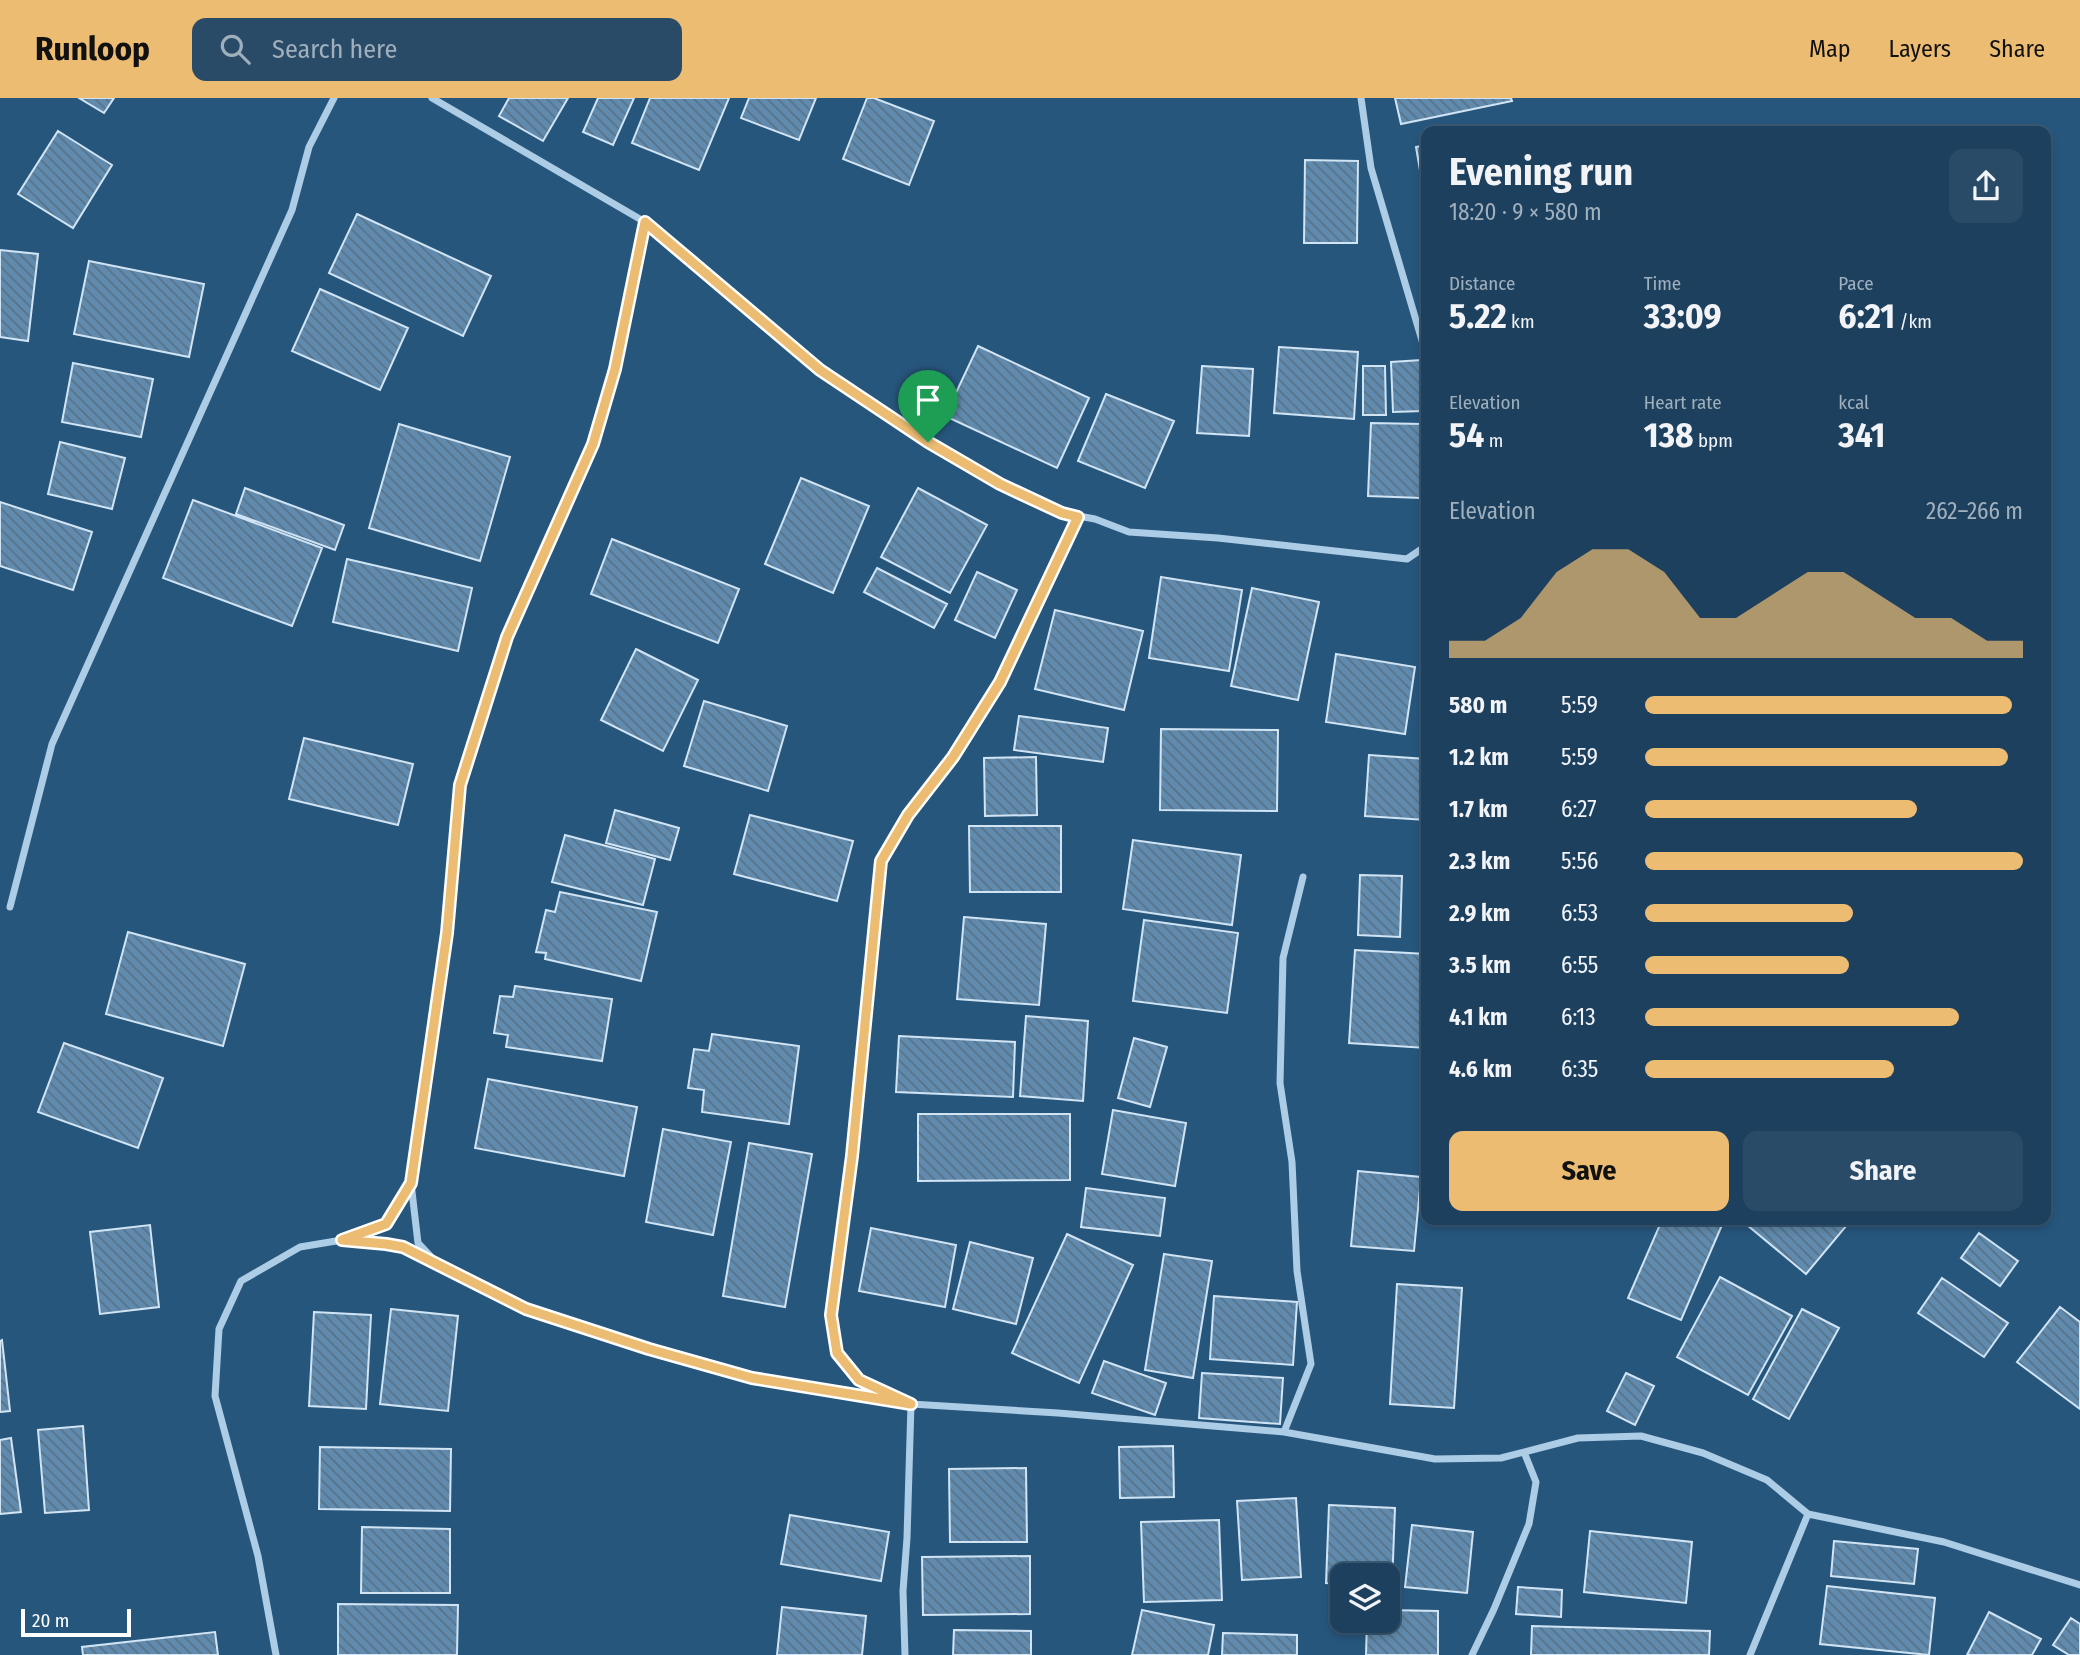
<!DOCTYPE html>
<html lang="en">
<head>
<meta charset="utf-8">
<style>
	:root { --surface:#1d405e; --page:#2a4b67; --text:#f1f3f6; --muted:#a0afbc; --line:#3b5973; --accent:#ecbc73 }
	body { margin:0; font-family:"Fira Sans Condensed",sans-serif; background:var(--page); color:var(--text); height:100vh; display:flex; flex-direction:column; font-size:26px; white-space:nowrap }
	* { box-sizing:border-box; margin:0 }
	p { font-size:23px; color:var(--muted) }
	.icon { flex:none; width:38px; height:38px; fill:none; stroke:currentColor; stroke-width:2; stroke-linecap:round; stroke-linejoin:round }
	.map { position:relative; flex:1; overflow:hidden }
	.sheet { position:absolute; left:1421px; top:28px; width:630px; height:1099px; display:flex; flex-direction:column; background:var(--surface); border-radius:14px; box-shadow:0 4px 10px #0003,0 0 0 2px var(--line) }
	.sheet>* { flex:none }
	.fabs { position:absolute; left:1330px; top:1465px; display:grid; gap:14px }
	.fabs a { display:grid; place-items:center; width:70px; height:70px; border-radius:14px; background:var(--surface); box-shadow:0 4px 10px #0003,0 0 0 2px var(--line); font-size:35px }
	.scale { position:absolute; left:21px; bottom:18px; width:110px; box-sizing:border-box; padding-left:7px; border:4px solid #fff; border-top:0; font-size:19px; line-height:24px; white-space:nowrap; color:#fff; -webkit-text-stroke:5px #27567d; paint-order:stroke }
	.pin { position:absolute; display:grid; place-items:center; width:60px; height:60px; color:#fff; margin:-72px -30px; border-radius:50% 50% 50% 0; rotate:-45deg; box-shadow:0 0 7px #0007 }
	.pin .icon { rotate:45deg }
	.round { display:grid; place-items:center; flex:none; width:74px; height:74px; border-radius:14px; background:var(--page) }
	.head { display:flex; align-items:center; justify-content:space-between; height:119px; padding:0 28px }
	h1 { font-size:38px; font-weight:700; line-height:52px }
	.figures { display:grid; grid-template-columns:repeat(3,1fr); gap:10px; height:119px; padding:7px 28px }
	.figures div { display:grid; align-content:center }
	.figures b { font-size:35px; font-weight:700 }
	.figures small { font-size:19px; font-weight:400 }
	.figures p { font-size:19px }
	.chart { height:196px; padding:14px 28px }
	.chart p { display:flex; justify-content:space-between }
	.chart svg { width:100%; height:126px; margin-top:7px; fill:var(--accent); opacity:.7 }
	.primary-button { display:flex; gap:14px; margin-top:auto; padding:14px 28px }
	.primary-button a { flex:1; height:80px; border-radius:14px; background:var(--accent); color:#111; font-size:28px; font-weight:700; line-height:80px; text-align:center }
	.primary-button a+a { background:var(--page); color:var(--text) }
	ul { padding:0 28px; list-style:none; font-size:23px }
	li { display:grid; grid-template-columns:112px 84px 1fr; align-items:center; height:52px }
	li i { height:18px; border-radius:9px; background:var(--accent) }
	header { display:flex; align-items:center; gap:42px; box-sizing:border-box; height:98px; padding:0 35px; background:var(--accent); color:#111 }
	header strong { font-size:33px }
	nav { display:flex; gap:38px; margin-inline-start:auto; font-size:24px }
	.search { width:490px; height:63px; background:var(--page); display:flex; align-items:center; gap:18px; box-sizing:border-box; padding:0 24px; border-radius:14px; color:var(--muted); font-size:26px }
	.map>svg:first-child { display:block }
	.building { fill:url(#building-back-hatch); stroke:#d0e4f4; stroke-width:2 }
	.lines { fill:none; stroke-linecap:round; stroke-linejoin:round }
	.street { stroke:#adcce5; stroke-width:7 }
	.route-casing { stroke:#fff; stroke-width:14 }
	.route { stroke:#ecbc73; stroke-width:9 }
</style>
</head>
<body>
<header>
<strong>Runloop</strong>
<div class="search"><svg class="icon" aria-label="search" viewBox="0 0 24 24"><circle cx="10" cy="10" r="6"/><path d="M15 15l6 6"/></svg>Search here</div>
<nav><a>Map</a><a>Layers</a><a>Share</a></nav>
</header>
<div class="map">
<svg width="2080" height="1557" viewBox="0 0 2080 1557">
	<defs>
		<pattern id="building-back-hatch" width="6" height="6" patternUnits="userSpaceOnUse" patternTransform="scale(1.75)"><rect width="6" height="6" fill="#608bae"/><path d="M-1 5l2 2M0 0l6 6M5-1l2 2" fill="none" stroke="#587287"/></pattern>
	</defs>
	<rect width="100%" height="100%" fill="#27567d"/>
	<path class="building" d="M79,0H114L104,15Z
		M509,0H568L543,43L499,18Z
		M598,0H634L613,47L583,34Z
		M650,0H729L699,72L632,45Z
		M749,0H816L799,42L741,20Z
		M867,0H874L934,23L909,87L843,61Z
		M1395,0H1511L1512,3L1401,26Z
		M58,33L112,67L73,130L18,96Z
		M1426,47V89L1423,90L1416,49Z
		M1305,62L1358,63L1357,145H1304Z
		M357,116L491,178L463,238L329,175Z
		M0,152L38,156L28,243L0,239Z
		M89,163L204,186L189,259L74,236Z
		M320,191L408,230L380,292L292,253Z
		M978,248L1089,300L1057,370L945,318Z
		M1279,249L1358,254L1354,321L1274,315Z
		M1421,262L1423,313L1393,314L1391,264Z
		M73,265L153,281L141,339L62,324Z
		M1202,268L1253,271L1249,338L1197,335Z
		M1363,268H1385L1386,317H1363Z
		M1106,296L1174,323L1145,390L1078,363Z
		M1371,325L1423,326L1421,400L1368,398Z
		M399,326L510,359L480,463L369,430Z
		M60,344L125,360L112,411L48,396Z
		M801,380L869,408L833,495L765,466Z
		M245,390L344,427L335,452L236,416Z
		M918,390L987,427L950,495L881,459Z
		M193,402L322,450L292,528L163,480Z
		M0,404L92,434L73,492L0,468Z
		M612,441L739,491L718,545L591,496Z
		M347,461L472,490L458,553L333,524Z
		M877,470L947,506L934,530L864,494Z
		M977,474L1017,492L995,540L955,522Z
		M1161,479L1242,492L1229,573L1149,560Z
		M1252,490L1319,504L1298,602L1231,588Z
		M1055,512L1143,533L1124,612L1035,591Z
		M636,551L698,582L663,653L601,622Z
		M1336,556L1415,569L1405,636L1326,624Z
		M704,603L787,628L768,693L684,668Z
		M1019,618L1108,630L1103,664L1014,652Z
		M1161,631L1278,632L1277,713L1160,712Z
		M304,640L413,666L398,727L289,701Z
		M1369,657L1426,661V722L1365,718Z
		M1036,659L1037,717L985,718L984,660Z
		M615,712L679,730L670,762L606,745Z
		M750,717L853,743L837,803L734,776Z
		M969,728H1061V794H970Z
		M565,737L655,761L643,807L552,784Z
		M1133,742L1241,757L1232,827L1123,811Z
		M1360,777L1402,778L1400,839L1358,837Z
		M560,794L657,814L641,883L545,861L546,855L536,854L546,812L555,814Z
		M964,819L1046,826L1039,907L957,901Z
		M1144,822L1238,835L1227,915L1133,903Z
		M128,834L245,866L223,948L106,916Z
		M1355,852L1426,856V950L1349,945Z
		M515,888L612,901L602,963L506,949L508,937L494,935L500,898L513,899Z
		M1026,918L1088,923L1083,1003L1020,998Z
		M712,936L799,948L789,1026L702,1014L704,992L688,990L694,951L709,953Z
		M899,938L1015,944L1013,999L896,994Z
		M1134,940L1167,949L1150,1009L1118,1000Z
		M64,945L163,980L138,1050L38,1014Z
		M488,981L637,1009L624,1078L475,1050Z
		M1113,1012L1186,1025L1175,1088L1102,1076Z
		M918,1016H1070V1082L918,1083Z
		M663,1031L731,1044L713,1137L646,1124Z
		M749,1045L812,1056L785,1209L723,1198Z
		M1358,1073L1421,1079L1414,1153L1351,1148Z
		M1086,1090L1165,1100L1160,1138L1081,1129Z
		M1662,1122H1708L1722,1127L1681,1222L1628,1200Z
		M1741,1122H1840L1847,1127L1806,1176Z
		M150,1127L159,1209L100,1216L90,1134Z
		M871,1130L956,1147L945,1209L859,1193Z
		M1979,1135L2018,1163L2000,1188L1961,1160Z
		M1067,1136L1133,1167L1079,1285L1012,1255Z
		M970,1144L1033,1160L1016,1226L953,1211Z
		M1164,1156L1212,1163L1193,1280L1145,1272Z
		M1720,1179L1792,1218L1748,1297L1677,1259Z
		M1942,1180L2008,1225L1984,1259L1918,1215Z
		M1397,1186L1462,1190L1454,1310L1390,1306Z
		M1214,1198L1297,1204L1293,1267L1210,1261Z
		M2060,1209L2080,1224V1311L2017,1264Z
		M391,1211L458,1218L448,1313L380,1306Z
		M1802,1211L1839,1230L1789,1321L1753,1301Z
		M314,1214L371,1217L366,1311L309,1308Z
		M2,1242L10,1313L0,1314V1243Z
		M1104,1263L1166,1285L1155,1317L1092,1295Z
		M1202,1275L1283,1280L1280,1326L1199,1320Z
		M1626,1275L1654,1288L1635,1327L1607,1313Z
		M83,1328L89,1412L45,1415L38,1332Z
		M11,1340L21,1414L0,1416V1342Z
		M1173,1348L1174,1399L1120,1400L1119,1349Z
		M320,1349L451,1351L450,1413L319,1411Z
		M1026,1370L1027,1444H950L949,1371Z
		M1296,1400L1301,1479L1242,1482L1237,1403Z
		M1329,1407L1395,1410L1392,1488L1388,1487V1477H1342V1486L1326,1485Z
		M790,1417L889,1434L881,1483L781,1466Z
		M1219,1422L1222,1502L1144,1504L1141,1424Z
		M1412,1427L1473,1434L1467,1495L1405,1489Z
		M362,1429L450,1431V1495H361Z
		M1590,1433L1692,1444L1686,1505L1584,1494Z
		M1834,1443L1918,1451L1914,1486L1831,1478Z
		M1030,1458V1516L923,1517L922,1459Z
		M1827,1488L1935,1500L1929,1557L1820,1546Z
		M1518,1489L1562,1492L1561,1519L1516,1516Z
		M338,1506L458,1507L457,1557H338Z
		M782,1509L866,1518L862,1557H777Z
		M1142,1512L1214,1527L1208,1557H1132Z
		M1388,1512L1438,1513V1557H1366L1367,1522H1388Z
		M1989,1514L2041,1541L2032,1557H1967Z
		M2071,1520L2080,1526V1557H2069L2053,1547Z
		M1532,1528L1710,1533L1709,1557H1531Z
		M954,1532L1031,1533V1557H953Z
		M215,1534L218,1557H83L82,1549Z
		M1223,1535L1297,1537V1557H1222Z"/>
	<g class="lines">
		<path class="street" d="M432,0L645,124L820,272L928,344L1000,386L1062,415L1095,421L1129,434L1218,440L1407,461L1426,448
			M1361,0L1371,70L1426,256
			M10,809L52,646L292,112L309,49L334,0
			M342,1142L386,1146L403,1149L477,1188L526,1211L649,1251L752,1280L911,1306L1058,1315L1284,1334L1435,1361L1501,1360L1578,1340L1641,1338L1703,1355L1767,1382L1808,1416L1944,1444L2080,1487
			M435,1163L418,1145L411,1085L447,835L460,687L507,539L593,346L615,271L645,124
			M1284,1334L1311,1266L1297,1173L1292,1064L1280,985L1283,860L1303,779
			M276,1557L258,1458L215,1298L219,1231L241,1183L300,1149L342,1142L386,1126L411,1086
			M905,1557L903,1493L907,1440L911,1306L859,1282L837,1255L831,1217L852,1058L881,763L908,717L953,658L1000,584L1078,419
			M1472,1557L1494,1511L1529,1426L1536,1384L1524,1354
			M1750,1557L1808,1416"/>
	</g>
	<g class="lines">
		<defs>
			<path id="route" d="M645,124L820,272L928,344L1000,386L1062,415L1078,419L1000,584L953,659L908,717L881,763L852,1058L831,1217L837,1255L859,1282L911,1306L752,1280L649,1251L526,1211L403,1149L386,1146L342,1142L386,1126L411,1085L447,835L460,687L507,539L593,346L615,271Z"/>
		</defs>
		<use href="#route" class="route-casing"/>
		<use href="#route" class="route"/>
	</g>
</svg>
<div class="fabs">
<a><svg class="icon" aria-label="layers" viewBox="0 0 24 24"><path d="M12 4l9 5-9 5-9-5zM3 14l9 5 9-5"/></svg></a>
</div>
<div class="scale">20 m</div>
<div class="pin" style="left:928px;top:344px;background:#1e9e55"><svg class="icon" aria-label="arrive" viewBox="0 0 24 24"><path d="M6 21V4h12l-3 4 3 4H6"/></svg></div>
<section class="sheet">
<div class="head"><div><h1>Evening run</h1><p>18:20 · 9 × 580 m</p></div><a class="round"><svg class="icon" aria-label="share" viewBox="0 0 24 24"><path d="M12 15V3M7 8l5-5 5 5M5 13v7h14v-7"/></svg></a></div>
<div class="figures">
<div><p>Distance</p><b>5.22<small> km</small></b></div>
<div><p>Time</p><b>33:09</b></div>
<div><p>Pace</p><b>6:21<small> /km</small></b></div>
</div>
<div class="figures">
<div><p>Elevation</p><b>54<small> m</small></b></div>
<div><p>Heart rate</p><b>138<small> bpm</small></b></div>
<div><p>kcal</p><b>341</b></div>
</div>
<div class="chart"><p><span>Elevation</span>262–266 m</p>
<svg viewBox="0 0 160 44" preserveAspectRatio="none"><path d="M0 44V38L10 38L20 30L30 14L40 6L50 6L60 14L70 30L80 30L90 22L100 14L110 14L120 22L130 30L140 30L150 38L160 38V44z"/></svg>
</div>
<ul>
<li><b>580 m</b>5:59<i style="width:97%"></i></li>
<li><b>1.2 km</b>5:59<i style="width:96%"></i></li>
<li><b>1.7 km</b>6:27<i style="width:72%"></i></li>
<li><b>2.3 km</b>5:56<i style="width:100%"></i></li>
<li><b>2.9 km</b>6:53<i style="width:55%"></i></li>
<li><b>3.5 km</b>6:55<i style="width:54%"></i></li>
<li><b>4.1 km</b>6:13<i style="width:83%"></i></li>
<li><b>4.6 km</b>6:35<i style="width:66%"></i></li>
</ul>
<div class="primary-button"><a>Save</a><a>Share</a></div>
</section>
</div>
</body>
</html>
